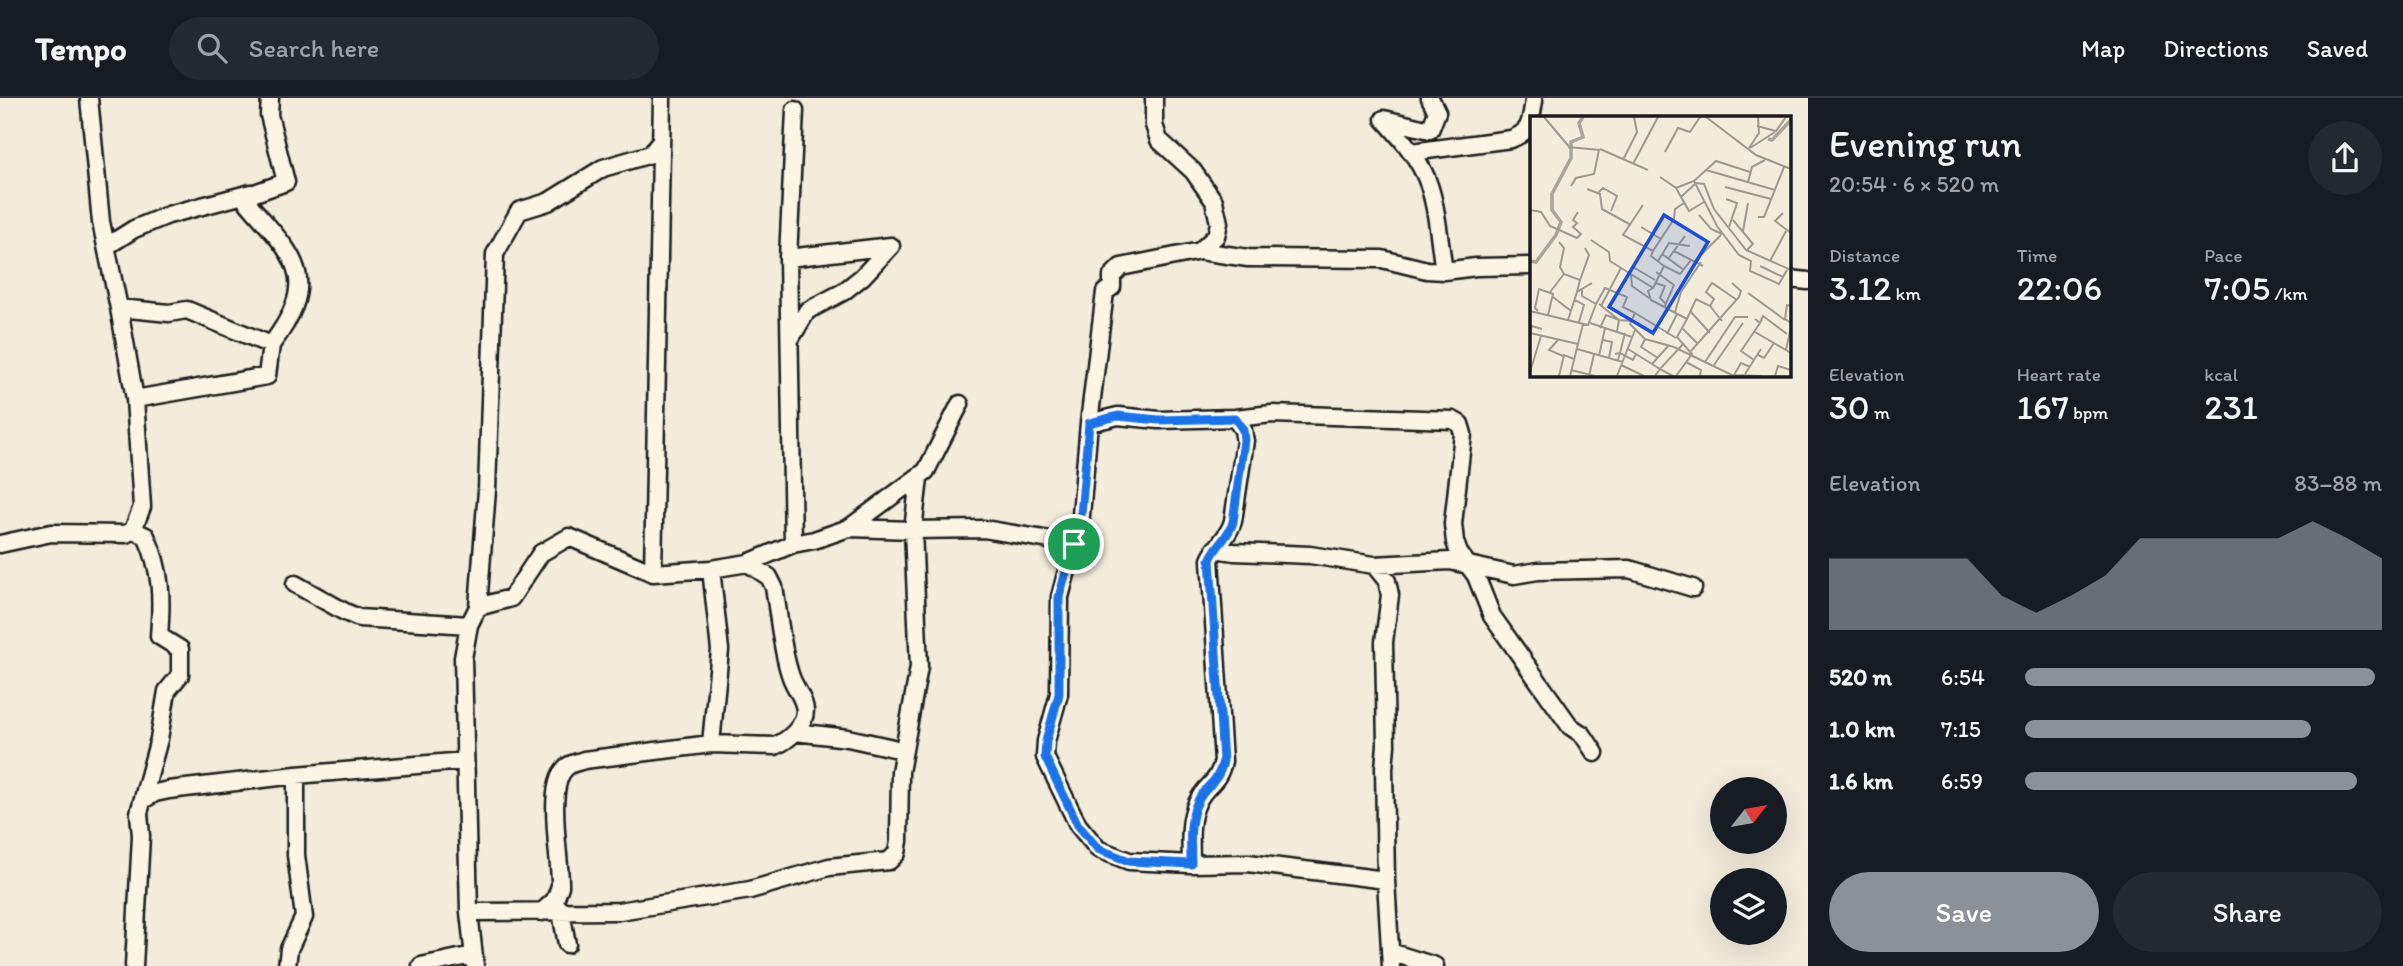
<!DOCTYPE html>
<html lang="en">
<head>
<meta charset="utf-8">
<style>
	:root { --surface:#171b24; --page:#242831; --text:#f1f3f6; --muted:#9ea1a6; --line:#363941; --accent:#8c9099 }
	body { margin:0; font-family:Itim,sans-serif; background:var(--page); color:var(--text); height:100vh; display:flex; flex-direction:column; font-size:26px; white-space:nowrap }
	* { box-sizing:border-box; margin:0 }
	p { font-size:23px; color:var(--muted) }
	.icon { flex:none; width:38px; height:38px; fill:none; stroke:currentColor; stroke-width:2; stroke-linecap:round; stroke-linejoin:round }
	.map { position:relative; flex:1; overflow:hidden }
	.sheet { display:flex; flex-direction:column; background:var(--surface); width:595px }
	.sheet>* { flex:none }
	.needle { width:46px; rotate:59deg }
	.buttons { position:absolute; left:1710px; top:679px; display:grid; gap:14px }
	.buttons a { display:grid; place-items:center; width:77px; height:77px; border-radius:50%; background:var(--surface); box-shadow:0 7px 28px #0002; font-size:35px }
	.pin { position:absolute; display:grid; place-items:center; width:60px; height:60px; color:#fff; margin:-30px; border:4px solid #fff; border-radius:50%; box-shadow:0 2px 7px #0007 }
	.round { display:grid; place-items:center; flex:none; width:74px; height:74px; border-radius:37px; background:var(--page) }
	.headline { display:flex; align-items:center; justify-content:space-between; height:119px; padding:0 21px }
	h1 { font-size:38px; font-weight:600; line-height:52px }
	.figures { display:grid; grid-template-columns:repeat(3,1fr); gap:10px; height:119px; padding:7px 21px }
	.figures div { display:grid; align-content:center }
	.figures b { font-size:35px; font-weight:600 }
	.figures small { font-size:19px; font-weight:400 }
	.figures p { font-size:19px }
	.chart { height:196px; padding:14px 21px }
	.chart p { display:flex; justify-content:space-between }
	.chart svg { width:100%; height:126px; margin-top:7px; fill:var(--accent); opacity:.7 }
	.button { display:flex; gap:14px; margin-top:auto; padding:14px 21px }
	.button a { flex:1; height:80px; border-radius:42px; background:var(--accent); color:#fff; font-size:28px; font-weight:600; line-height:80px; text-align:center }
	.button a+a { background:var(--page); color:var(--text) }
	ul { padding:0 21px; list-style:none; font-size:23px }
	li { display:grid; grid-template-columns:112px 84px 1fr; align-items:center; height:52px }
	li i { height:18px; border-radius:9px; background:var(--accent) }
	header { display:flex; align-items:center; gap:42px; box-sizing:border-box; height:98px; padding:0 35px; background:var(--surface); border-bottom:2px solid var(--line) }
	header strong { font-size:33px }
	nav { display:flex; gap:38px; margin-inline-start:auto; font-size:24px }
	.search { width:490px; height:63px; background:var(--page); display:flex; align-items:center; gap:18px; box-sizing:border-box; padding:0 24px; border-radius:38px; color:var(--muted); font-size:26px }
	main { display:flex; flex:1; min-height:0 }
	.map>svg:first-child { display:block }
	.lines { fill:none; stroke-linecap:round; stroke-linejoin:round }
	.street-casing { stroke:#1c1c1c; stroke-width:21 }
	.street { stroke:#fcf5e5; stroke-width:16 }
	.route-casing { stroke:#fff; stroke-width:14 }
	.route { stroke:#1a73e8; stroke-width:9 }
	.inset-river { fill:none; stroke:#aaa59b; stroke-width:3.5 }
	.inset-road { fill:none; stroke:#9d9990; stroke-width:2 }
	.view { fill:#1d4ed8; fill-opacity:0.15; stroke:#1d4ed8; stroke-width:3.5 }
	.inset-edge { fill:none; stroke:#1c1c1c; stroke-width:3.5 }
</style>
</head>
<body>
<header>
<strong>Tempo</strong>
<div class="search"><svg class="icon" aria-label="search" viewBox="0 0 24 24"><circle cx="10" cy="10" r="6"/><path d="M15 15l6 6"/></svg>Search here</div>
<nav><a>Map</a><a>Directions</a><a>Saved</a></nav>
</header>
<main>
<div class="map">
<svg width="1808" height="868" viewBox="0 0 1808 868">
	<rect width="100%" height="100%" fill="#f3ecdd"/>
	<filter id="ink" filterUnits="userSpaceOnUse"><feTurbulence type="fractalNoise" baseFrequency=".0143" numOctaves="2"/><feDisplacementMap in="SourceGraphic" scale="14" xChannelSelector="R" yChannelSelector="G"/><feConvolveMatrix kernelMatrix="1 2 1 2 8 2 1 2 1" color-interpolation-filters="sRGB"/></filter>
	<g filter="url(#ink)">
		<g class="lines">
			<defs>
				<path id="street" d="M89,0L101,124L119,210
					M1154,0V27L1159,42L1193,73L1214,103L1219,125L1216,138L1200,153
					M1430,0L1437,14L1430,32L1384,21C1398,37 1413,53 1423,73C1437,99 1439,143 1444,173
					M1412,54L1511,41C1532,33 1530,24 1534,3
					M107,148L134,131L168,117L251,95
					M788,160L891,148L862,179L843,194L807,213L791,240
					M1789,181L1808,183
					M135,301L267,278L271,247
					M1089,325L1118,318L1159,322L1235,320L1272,316L1453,322L1460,326L1463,336L1453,426L1455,444L1459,455L1476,478L1492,518L1570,628L1583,637L1595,655
					M849,430L926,373L960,306
					M133,432L146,438C162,473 162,501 159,538L180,551V577L167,593L159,641L139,715L141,738L134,868
					M0,446L51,435L126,436L133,432L142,409L135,301L119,210L169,215L187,212L271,247C325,176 290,156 243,99L286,84L269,17L270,0
					M793,446L788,160L795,12
					M1074,446L1060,499L1059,596L1046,643L1045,659L1078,727L1098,751L1129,763L1191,766L1248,765L1386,782
					M1215,451L1234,454L1310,457L1374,467L1450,463L1514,477L1538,473L1629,471L1693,490
					M1374,467L1387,483L1390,497L1384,544L1386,647L1384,670L1386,782L1391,868
					M653,475L711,471L748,465L793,446L814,442L849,430L913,432L984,431L1074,446L1079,440L1089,325L1105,194L1112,189V178L1121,169L1200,153L1248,160L1382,161L1427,172L1444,173L1476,169L1532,168
					M295,486L345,514L359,520L469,527
					M478,509L487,392L495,156L519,113L548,104L603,70L651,56L661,43
					M795,634L848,640L893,650
					M711,646L720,552L711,471
					M143,702L155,695L169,692L296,677L465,663
					M1191,766C1191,746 1188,724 1197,705C1205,686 1218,687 1223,663L1210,462C1216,447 1229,439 1233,423L1245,343L1243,332L1235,320
					M557,807L561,814L567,846
					M469,814L619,813L750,792L829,769L889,763L897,755L899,743L900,674L919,569L913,432L919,380
					M542,814L555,802L560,788C561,761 544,684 568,668C572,665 579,664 584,662L711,646L775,648C789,642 805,628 805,612C804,599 793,588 790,576C781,549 779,517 774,489L769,479L748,465
					M1390,854L1435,868
					M287,868L289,851L304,819L296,757V677
					M421,868L473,857
					M475,868L469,814L463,560L469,527L478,509L511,500L541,455L569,439L653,475L662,0"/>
			</defs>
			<use href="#street" class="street-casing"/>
			<use href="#street" class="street"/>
		</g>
	</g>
	<g class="lines" filter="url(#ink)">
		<defs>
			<path id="route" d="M1118,318L1159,322L1235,320L1243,332L1244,342L1233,424C1229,439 1216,447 1210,462L1223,663C1218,687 1205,686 1197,705C1188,724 1191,746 1191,766L1129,763L1098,751L1078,727L1045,659L1046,643L1059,596V499L1074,446L1079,440L1089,325Z"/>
		</defs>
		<use href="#route" class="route-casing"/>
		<use href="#route" class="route"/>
	</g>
	<g transform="translate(1530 18)">
		<rect width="261" height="261" fill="#f3ecdd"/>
		<path class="inset-river" d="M238,23L242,24L261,4M0,145L6,146L26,119L31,106L22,94V78L41,42V26L53,21L49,7L53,1"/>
		<path class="inset-road" d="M14,1L41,33M176,1L226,39L261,53M227,10L246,15L256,1M38,31L69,34L64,58L46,62L41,70M219,32L229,17L228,1M220,32L245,16M70,33L118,54M135,36L148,12L160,16L170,1M93,44L107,16L104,1M103,48L128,1M176,54L245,74M130,61L146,72L159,95L174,86M164,65L187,110L209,139L221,145L220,155L249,168L257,154M218,66L222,51L235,44M195,71L241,83M146,72L164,65L186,45L220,56M57,73L70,78L72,93L101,109M68,77L73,72L87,80L81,95M151,81L166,67L174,68L184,93L216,134L261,154M196,83L207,87L199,111M113,89L93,119L123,135M0,94L11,96L20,110L47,122L51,118L43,111L47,107L43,104L48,96M253,97L245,105L261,117M169,99L181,113L192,118M228,101H234L254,51M203,104L223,128L216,135M111,111L131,123M213,115L218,87M61,124L79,136L80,145L123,172L118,175L121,184L157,203L147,221L162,238L146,260M29,126L34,132L30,151L34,158L50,164L47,176M144,135L173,150M132,138L154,154M138,143L155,120M128,145L139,127L160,130M240,145L256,115M164,146L191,119M134,150L150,158L161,144M230,150L253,161M103,151L125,164M126,156L144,169L134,192M101,159L102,170L119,182M50,164L59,139L55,132M125,167L135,170L130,182L136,188M52,172V180L66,188M123,172L134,150L121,140L123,135L144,103L145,93L154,87M20,176L34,158M218,177L255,204M23,181L41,195M45,184L54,189L49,206M66,188L75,172L97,181L93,191L105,197L100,208L115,223L144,231L204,260M69,188L89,204L101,205M71,190L91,152M180,190L184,183L176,176L182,167L207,184M261,190L257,189L255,203L261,207M0,195L58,209L66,188M8,195L5,192L9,173L23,178L18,199M145,196L151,176L171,146M161,196L180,217M105,197L146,222M157,203L166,183L180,190L192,205M38,204L47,176L62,167M60,207L102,221M230,207L233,200L257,218M70,212L76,199L89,204L87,215M152,212L167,227M12,213L2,210L0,217L48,228M225,216L261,237M137,218L147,198M115,223L111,231L128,242M28,224L19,234L33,240M73,224L82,226L79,242M47,233L93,246M98,233L130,253L154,227M256,234L261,211M161,235L209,181L211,175L202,167M85,238L90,237L95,217M228,239L234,242L244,227M69,240L75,212M88,244L90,237L103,244L106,238M224,244L211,235L230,207L225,203M156,246L171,254L170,260M175,246L205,201H218M122,248L139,229M91,249L114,260M184,249L213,207M41,254L65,260M0,256L11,220M215,258L231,233M204,259L211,247L220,251M205,259L231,260M29,260L34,239L44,243M40,260L53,208M59,260L64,238M87,260L105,214M125,260L130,253L143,260M245,260L248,250L261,254"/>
		<path class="view" d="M134,99L178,126L123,217L79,191Z"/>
		<rect width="261" height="261" class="inset-edge"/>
	</g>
</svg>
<div class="buttons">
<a><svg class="needle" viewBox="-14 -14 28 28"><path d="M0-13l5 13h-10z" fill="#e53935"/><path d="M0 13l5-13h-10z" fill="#9ea1a6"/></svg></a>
<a><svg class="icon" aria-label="layers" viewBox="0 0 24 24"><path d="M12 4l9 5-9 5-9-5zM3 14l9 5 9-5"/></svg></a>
</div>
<div class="pin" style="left:1074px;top:446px;background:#1e9e55"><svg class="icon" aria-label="arrive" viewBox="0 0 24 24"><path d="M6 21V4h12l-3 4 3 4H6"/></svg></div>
</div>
<section class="sheet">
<div class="headline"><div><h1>Evening run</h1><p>20:54 · 6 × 520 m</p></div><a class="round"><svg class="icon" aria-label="share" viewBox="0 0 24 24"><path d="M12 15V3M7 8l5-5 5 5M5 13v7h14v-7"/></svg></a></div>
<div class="figures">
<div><p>Distance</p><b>3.12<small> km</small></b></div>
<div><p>Time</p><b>22:06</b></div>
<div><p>Pace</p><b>7:05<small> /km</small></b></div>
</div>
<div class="figures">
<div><p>Elevation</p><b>30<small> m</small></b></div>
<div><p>Heart rate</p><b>167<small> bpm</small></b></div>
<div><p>kcal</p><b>231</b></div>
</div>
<div class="chart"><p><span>Elevation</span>83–88 m</p>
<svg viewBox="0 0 160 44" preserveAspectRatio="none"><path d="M0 44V19L10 19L20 19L30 19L40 19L50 32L60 38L70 32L80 25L90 12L100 12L110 12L120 12L130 12L140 6L150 12L160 19V44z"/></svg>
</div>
<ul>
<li><b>520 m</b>6:54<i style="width:98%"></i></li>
<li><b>1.0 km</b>7:15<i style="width:80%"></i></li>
<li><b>1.6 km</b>6:59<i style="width:93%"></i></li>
</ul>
<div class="button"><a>Save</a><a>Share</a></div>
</section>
</main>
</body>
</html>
